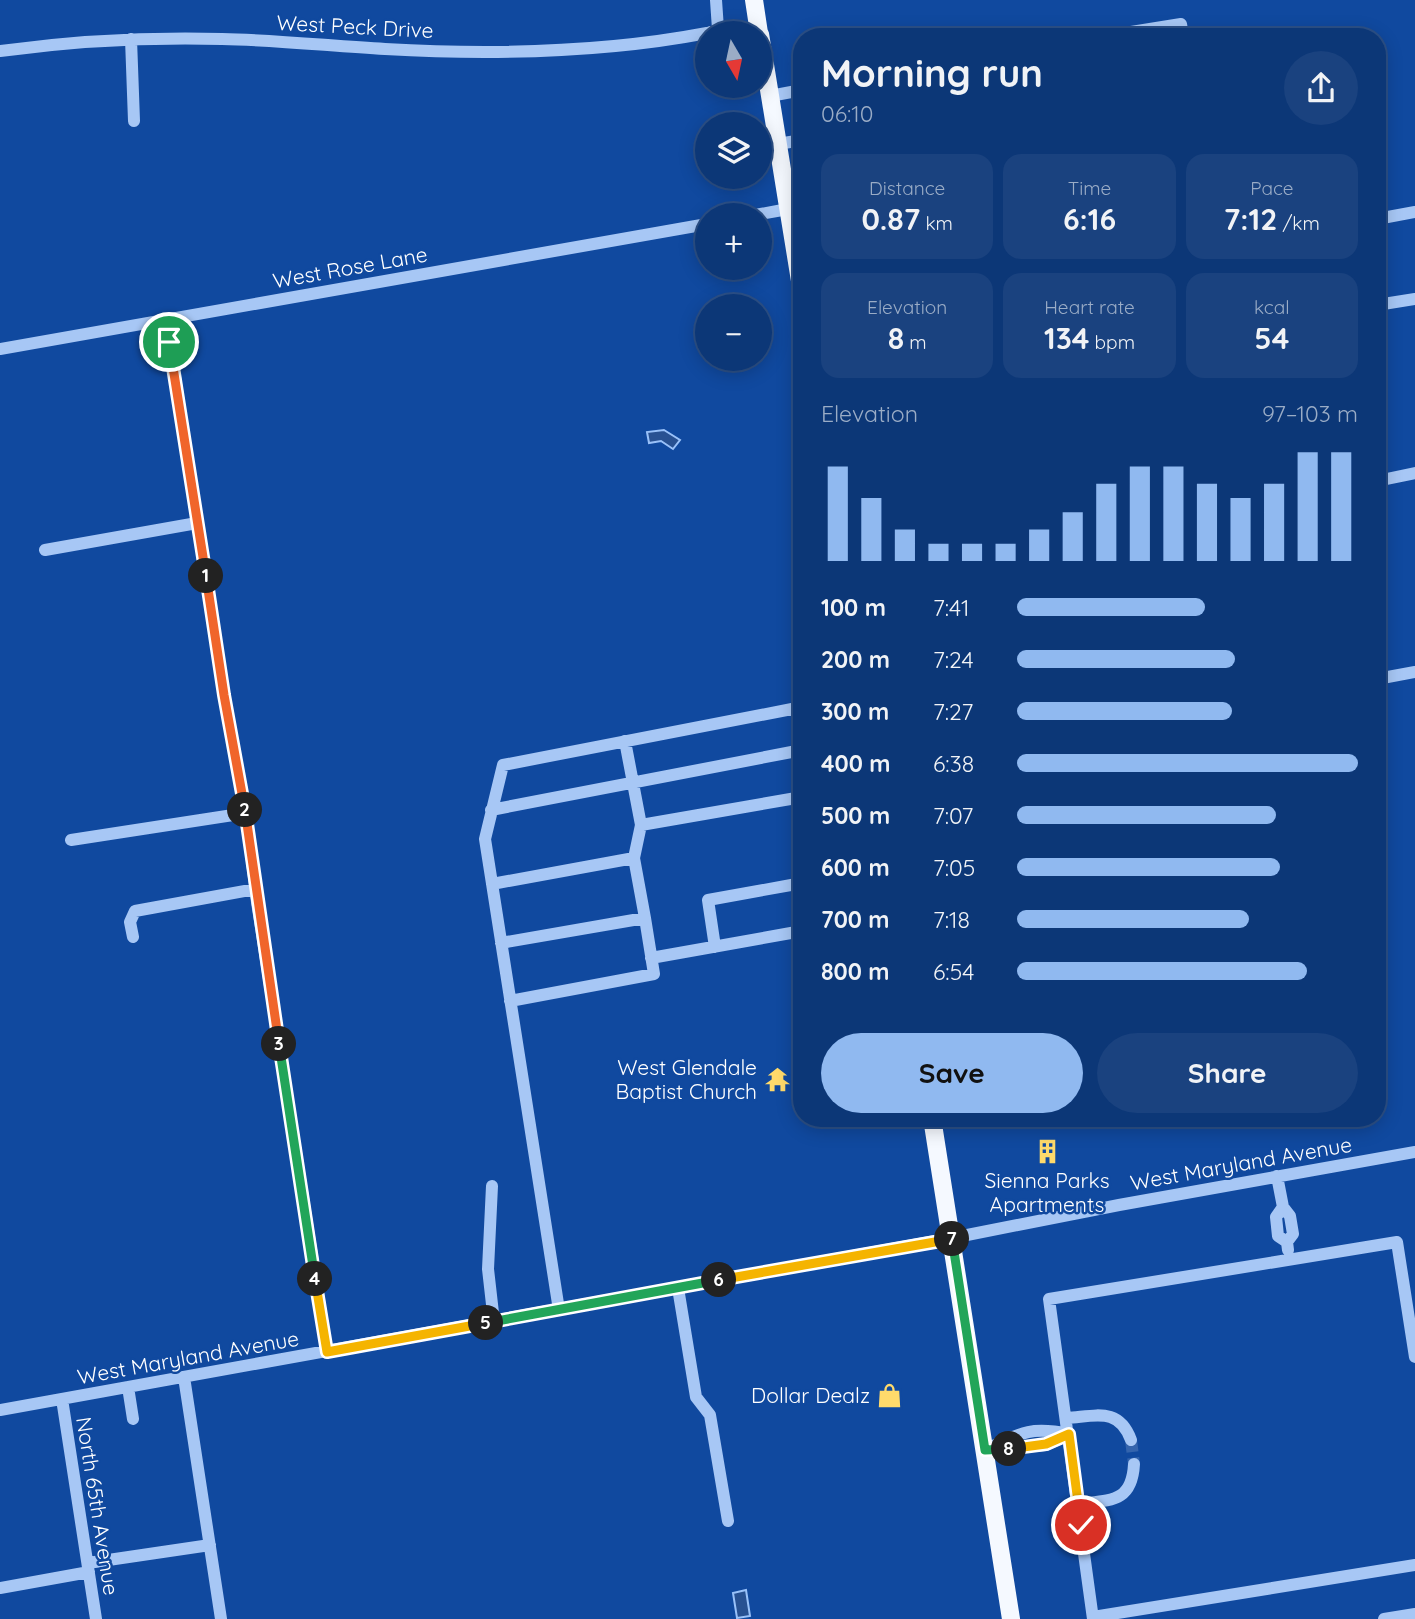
<!DOCTYPE html>
<html lang="en">
<head>
<meta charset="utf-8">
<style>
	:root { --surface:#0c3777; --page:#1a427f; --text:#f1f3f6; --muted:#9aacc6; --line:#2c5189; --accent:#90b9f0 }
	body { margin:0; font-family:Quicksand,sans-serif; background:var(--page); color:var(--text); height:100vh; display:flex; flex-direction:column; font-size:26px; white-space:nowrap }
	* { box-sizing:border-box; margin:0 }
	p { font-size:23px; color:var(--muted) }
	.icon { flex:none; width:38px; height:38px; fill:none; stroke:currentColor; stroke-width:2; stroke-linecap:round; stroke-linejoin:round }
	.map { position:relative; flex:1; overflow:hidden }
	.drawer { position:absolute; left:793px; top:28px; width:593px; height:1099px; display:flex; flex-direction:column; background:var(--surface); border-radius:28px; box-shadow:0 4px 18px #0003,0 0 0 2px var(--line) }
	.drawer>* { flex:none }
	.needle { width:46px; rotate:171deg }
	.buttons { position:absolute; left:695px; top:21px; display:grid; gap:14px }
	.buttons a { display:grid; place-items:center; width:77px; height:77px; border-radius:50%; background:var(--surface); box-shadow:0 4px 18px #0003,0 0 0 2px var(--line); font-size:35px }
	.pin { position:absolute; display:grid; place-items:center; width:60px; height:60px; color:#fff; margin:-30px; border:4px solid #fff; border-radius:50%; box-shadow:0 2px 7px #0007 }
	.km { position:absolute; width:35px; height:35px; margin:-18px; border-radius:50%; background:#222; color:#fff; font-size:19px; line-height:35px; text-align:center }
	.round { display:grid; place-items:center; flex:none; width:74px; height:74px; border-radius:37px; background:var(--page) }
	.head { display:flex; align-items:center; justify-content:space-between; height:119px; padding:0 28px }
	h1 { font-size:38px; font-weight:800; line-height:52px }
	.metrics { display:grid; grid-template-columns:repeat(3,1fr); gap:10px; height:119px; padding:7px 28px }
	.metrics div { display:grid; align-content:center; border-radius:18px; background:var(--page); text-align:center }
	.metrics b { font-size:30px; font-weight:800 }
	.metrics small { font-size:19px; font-weight:400 }
	.metrics p { font-size:19px }
	.chart { height:196px; padding:14px 28px }
	.chart p { display:flex; justify-content:space-between }
	.chart svg { width:100%; height:126px; margin-top:7px; stroke:var(--accent); stroke-width:6 }
	.button { display:flex; gap:14px; margin-top:auto; padding:14px 28px }
	.button a { flex:1; height:80px; border-radius:42px; background:var(--accent); color:#111; font-size:28px; font-weight:800; line-height:80px; text-align:center }
	.button a+a { background:var(--page); color:var(--text) }
	ul { padding:0 28px; list-style:none; font-size:23px }
	li { display:grid; grid-template-columns:112px 84px 1fr; align-items:center; height:52px }
	li i { height:18px; border-radius:9px; background:var(--accent) }
	.map>svg:first-child { display:block }
	.water { fill:#285192; stroke:#99c1f9; stroke-width:2 }
	.lines { fill:none; stroke-linecap:round; stroke-linejoin:round }
	.minor-tunnel { stroke:#3464ad; stroke-width:12; stroke-dasharray:12 6; stroke-linecap:butt }
	.minor { stroke:#a7c7f5; stroke-width:12 }
	.major { stroke:#f5f9ff; stroke-width:18 }
	.split-1-casing { stroke:#fff; stroke-width:14 }
	.split-2-casing { stroke:#fff; stroke-width:14 }
	.split-3-casing { stroke:#fff; stroke-width:14 }
	.split-4-casing { stroke:#fff; stroke-width:14 }
	.split-5-casing { stroke:#fff; stroke-width:14 }
	.split-6-casing { stroke:#fff; stroke-width:14 }
	.split-7-casing { stroke:#fff; stroke-width:14 }
	.split-8-casing { stroke:#fff; stroke-width:14 }
	.split-9-casing { stroke:#fff; stroke-width:14 }
	.split-1 { stroke:#f0652b; stroke-width:9 }
	.split-2 { stroke:#f0652b; stroke-width:9 }
	.split-3 { stroke:#f0652b; stroke-width:9 }
	.split-4 { stroke:#22a559; stroke-width:9 }
	.split-5 { stroke:#f5b400; stroke-width:9 }
	.split-6 { stroke:#22a559; stroke-width:9 }
	.split-7 { stroke:#f5b400; stroke-width:9 }
	.split-8 { stroke:#22a559; stroke-width:9 }
	.split-9 { stroke:#f5b400; stroke-width:9 }
	.labels { text-anchor:middle; dominant-baseline:central; stroke-width:5; stroke-linejoin:round; paint-order:stroke }
	.street-label { font-size:21px; fill:#fff; stroke:#10499f }
	.poi-label { font-size:21px; fill:#fff; stroke:#10499f; text-anchor:end }
</style>
</head>
<body>
<div class="map">
<svg width="1415" height="1619" viewBox="0 0 1415 1619">
	<rect width="100%" height="100%" fill="#10499f"/>
	<path class="water" d="M664,430L680,440L673,449L661,441L649,443L647,432Z
		M746,1590L750,1616L737,1618L733,1593Z"/>
	<g class="lines">
		<path class="minor-tunnel" d="M1131,1440L1134,1464"/>
		<path class="minor" d="M708,33L718,29L716,0
			M1100,37L1181,24L1183,37
			M131,39L134,121
			M0,51C74,41 147,37 222,39C276,40 331,46 385,49C492,55 602,53 707,33
			M770,96L802,90
			M778,144L802,140
			M785,189L802,186
			M755,215L788,209
			M1377,219L1415,212
			M1377,305L1415,299
			M166,319L224,695L246,813L257,902L327,1352
			M0,349L707,224
			M1377,481L1415,473
			M45,550L197,523
			M1377,679L1415,672
			M625,741L641,825
			M491,810L802,750
			M71,840L246,813
			M634,858L641,825L802,797
			M492,884L634,858L645,918
			M133,937L130,922L135,911L256,889
			M501,943L645,918L654,974L510,1001
			M715,947L708,900L802,883
			M651,958L802,931
			M1277,1176L1283,1207L1290,1216L1293,1234L1287,1242
			M492,1186L488,1269L494,1322
			M1283,1207L1276,1217L1278,1236L1287,1242L1288,1250
			M678,1288L696,1397L710,1415L728,1521
			M559,1310L485,839L503,765L797,708L802,735
			M184,1377L221,1619
			M128,1387L133,1419
			M62,1399L96,1619
			M0,1410L952,1238L1119,1205L1415,1152
			M1067,1418C1096,1416 1119,1407 1131,1440
			M992,1449L1046,1445L1069,1434
			M985,1450C1020,1433 1030,1426 1069,1434
			M1078,1504C1110,1500 1132,1503 1134,1464
			M88,1563L210,1545
			M0,1588L89,1572
			M1093,1617L1415,1565
			M1093,1619L1049,1299L1397,1242L1415,1357
			M1384,1619L1415,1614"/>
		<path class="major" d="M754,0L759,33
			M760,34L802,293
			M932,1118L1011,1619"/>
	</g>
	<g class="lines">
		<defs>
			<path id="split-1" d="M169,342L206,576"/>
			<path id="split-2" d="M206,576L224,695L245,810"/>
			<path id="split-3" d="M245,810L279,1044"/>
			<path id="split-4" d="M279,1044L315,1279"/>
			<path id="split-5" d="M315,1279L327,1352L486,1323"/>
			<path id="split-6" d="M486,1323L719,1280"/>
			<path id="split-7" d="M719,1280L952,1239"/>
			<path id="split-8" d="M952,1239L985,1450L1009,1449"/>
			<path id="split-9" d="M1009,1449L1046,1444L1069,1434L1081,1525"/>
		</defs>
		<use href="#split-1" class="split-1-casing"/>
		<use href="#split-2" class="split-2-casing"/>
		<use href="#split-3" class="split-3-casing"/>
		<use href="#split-4" class="split-4-casing"/>
		<use href="#split-5" class="split-5-casing"/>
		<use href="#split-6" class="split-6-casing"/>
		<use href="#split-7" class="split-7-casing"/>
		<use href="#split-8" class="split-8-casing"/>
		<use href="#split-9" class="split-9-casing"/>
		<use href="#split-1" class="split-1"/>
		<use href="#split-2" class="split-2"/>
		<use href="#split-3" class="split-3"/>
		<use href="#split-4" class="split-4"/>
		<use href="#split-5" class="split-5"/>
		<use href="#split-6" class="split-6"/>
		<use href="#split-7" class="split-7"/>
		<use href="#split-8" class="split-8"/>
		<use href="#split-9" class="split-9"/>
	</g>
	<defs>
		<symbol id="temple-bare" viewBox="-9 -9 18 18"><path d="M0-6L5-2H3V0L6.5 2.5H4V6H1.5V3h-3V6H-4V2.5H-6.5L-3 0V-2H-5Z" fill="#ffda6b" stroke="#10499f" stroke-width="2.5" paint-order="stroke"/></symbol>
		<symbol id="building-bare" viewBox="-9 -9 18 18"><path d="M-4-6H4V6H1V3H-1V6H-4ZM-2.5-4.3h1.7v1.8h-1.7ZM.8-4.3h1.7v1.8H.8ZM-2.5-1h1.7V.8h-1.7ZM.8-1h1.7V.8H.8Z" fill="#ffda6b" stroke="#10499f" stroke-width="2.5" paint-order="stroke"/></symbol>
		<symbol id="shop-bare" viewBox="-9 -9 18 18"><path d="M-5-2.5h2.3a2.7 3.5 0 0 1 5.4 0H5L5.5 6h-11ZM-1.5-2.5h3a1.5 2.3 0 0 0-3 0Z" fill="#ffda6b" stroke="#10499f" stroke-width="2.5" paint-order="stroke"/></symbol>
	</defs>
	<g fill-rule="evenodd">
		<use href="#temple-bare" x="760" y="1062" width="35" height="35"/>
		<use href="#building-bare" x="1030" y="1134" width="35" height="35"/>
		<use href="#shop-bare" x="872" y="1378" width="35" height="35"/>
	</g>
	<g class="labels">
		<g class="street-label">
			<text transform="translate(355 26) rotate(3)">West Peck Drive</text>
			<text transform="translate(350 267) rotate(-10)">West Rose Lane</text>
			<text transform="translate(1241 1163) rotate(-10)">West Maryland Avenue</text>
			<text transform="translate(188 1357) rotate(-10)">West Maryland Avenue</text>
			<text transform="translate(98 1506) rotate(81)">North 65th Avenue</text>
		</g>
		<g class="poi-label">
			<text x="757" y="1067">West Glendale<tspan x="757" dy="24">Baptist Church</tspan></text>
			<text x="1047" y="1180" text-anchor="middle">Sienna Parks<tspan x="1047" dy="24">Apartments</tspan></text>
			<text x="870" y="1395">Dollar Dealz</text>
		</g>
	</g>
</svg>
<div class="buttons">
<a><svg class="needle" viewBox="-14 -14 28 28"><path d="M0-13l5 13h-10z" fill="#e53935"/><path d="M0 13l5-13h-10z" fill="#9aacc6"/></svg></a>
<a><svg class="icon" aria-label="layers" viewBox="0 0 24 24"><path d="M12 4l9 5-9 5-9-5zM3 14l9 5 9-5"/></svg></a>
<a>+</a>
<a>−</a>
</div>
<div class="pin" style="left:169px;top:342px;background:#1e9e55"><svg class="icon" aria-label="arrive" viewBox="0 0 24 24"><path d="M6 21V4h12l-3 4 3 4H6"/></svg></div>
<div class="pin" style="left:1081px;top:1525px;background:#d93025"><svg class="icon" aria-label="check" viewBox="0 0 24 24"><path d="M5 12l5 5 9-10"/></svg></div>
<b class="km" style="left:206px;top:576px">1</b>
<b class="km" style="left:245px;top:810px">2</b>
<b class="km" style="left:279px;top:1044px">3</b>
<b class="km" style="left:315px;top:1279px">4</b>
<b class="km" style="left:486px;top:1323px">5</b>
<b class="km" style="left:719px;top:1280px">6</b>
<b class="km" style="left:952px;top:1239px">7</b>
<b class="km" style="left:1009px;top:1449px">8</b>
<section class="drawer">
<div class="head"><div><h1>Morning run</h1><p>06:10</p></div><a class="round"><svg class="icon" aria-label="share" viewBox="0 0 24 24"><path d="M12 15V3M7 8l5-5 5 5M5 13v7h14v-7"/></svg></a></div>
<div class="metrics">
<div><p>Distance</p><b>0.87<small> km</small></b></div>
<div><p>Time</p><b>6:16</b></div>
<div><p>Pace</p><b>7:12<small> /km</small></b></div>
</div>
<div class="metrics">
<div><p>Elevation</p><b>8<small> m</small></b></div>
<div><p>Heart rate</p><b>134<small> bpm</small></b></div>
<div><p>kcal</p><b>54</b></div>
</div>
<div class="chart"><p><span>Elevation</span>97–103 m</p>
<svg viewBox="0 0 160 44" preserveAspectRatio="none"><path d="M5 44V11M15 44V22M25 44V33M35 44V38M45 44V38M55 44V38M65 44V33M75 44V27M85 44V17M95 44V11M105 44V11M115 44V17M125 44V22M135 44V17M145 44V6M155 44V6"/></svg>
</div>
<ul>
<li><b>100 m</b>7:41<i style="width:55%"></i></li>
<li><b>200 m</b>7:24<i style="width:64%"></i></li>
<li><b>300 m</b>7:27<i style="width:63%"></i></li>
<li><b>400 m</b>6:38<i style="width:100%"></i></li>
<li><b>500 m</b>7:07<i style="width:76%"></i></li>
<li><b>600 m</b>7:05<i style="width:77%"></i></li>
<li><b>700 m</b>7:18<i style="width:68%"></i></li>
<li><b>800 m</b>6:54<i style="width:85%"></i></li>
</ul>
<div class="button"><a>Save</a><a>Share</a></div>
</section>
</div>
</body>
</html>
